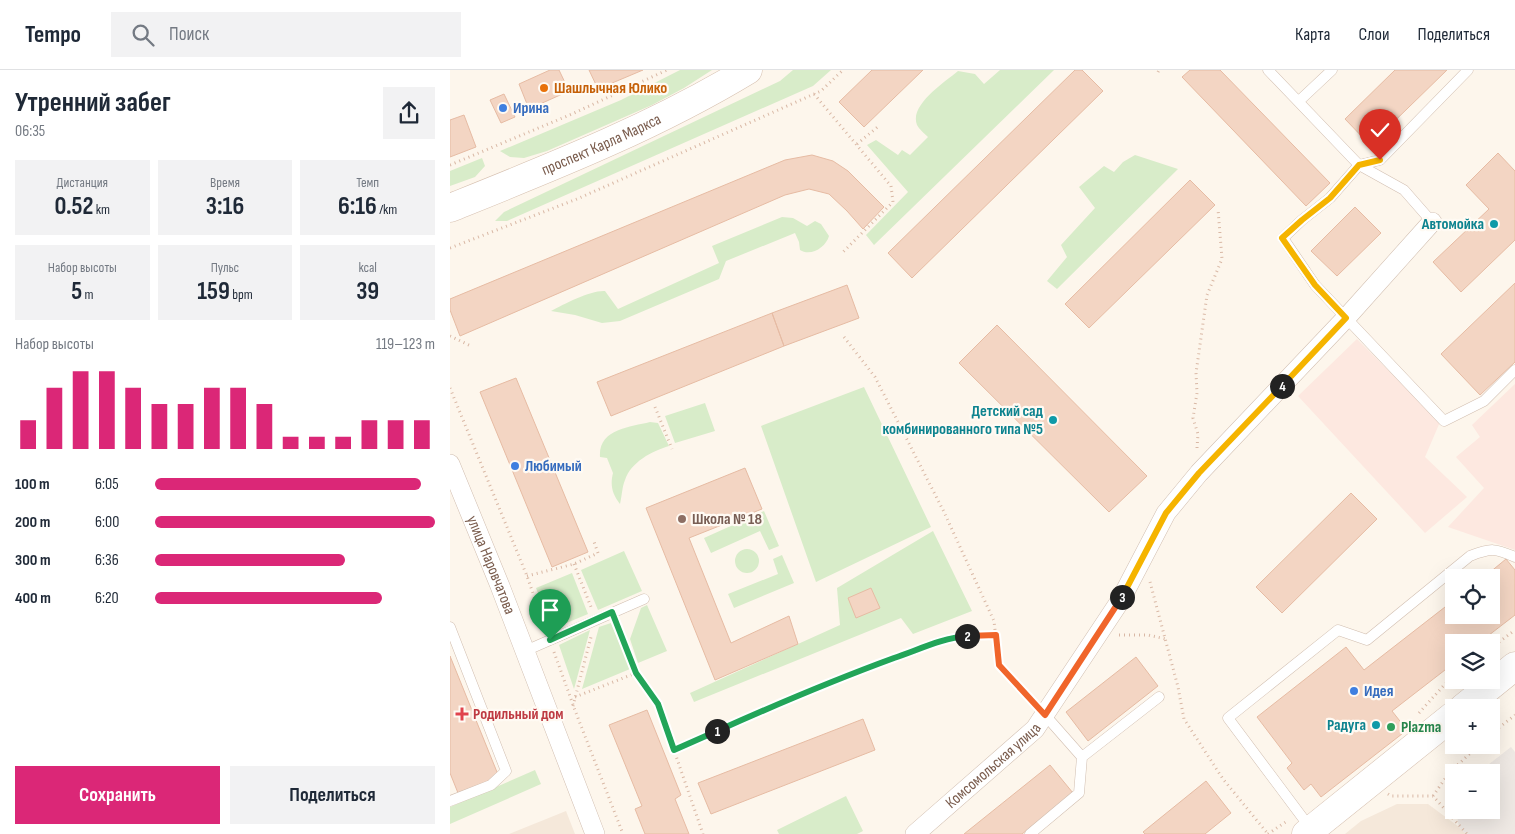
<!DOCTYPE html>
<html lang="ru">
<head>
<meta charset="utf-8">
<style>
	:root { --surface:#fff; --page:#f2f2f3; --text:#1f2937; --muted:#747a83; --line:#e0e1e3; --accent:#db2777 }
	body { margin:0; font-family:"Sofia Sans Condensed",sans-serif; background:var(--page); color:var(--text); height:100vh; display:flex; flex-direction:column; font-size:19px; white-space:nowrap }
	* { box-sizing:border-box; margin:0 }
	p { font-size:16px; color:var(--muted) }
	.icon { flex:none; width:28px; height:28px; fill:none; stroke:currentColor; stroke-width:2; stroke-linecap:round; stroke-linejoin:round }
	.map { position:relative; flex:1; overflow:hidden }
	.side { display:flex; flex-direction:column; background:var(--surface); width:450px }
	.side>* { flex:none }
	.buttons { position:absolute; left:995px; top:499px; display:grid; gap:10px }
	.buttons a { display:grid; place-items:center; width:55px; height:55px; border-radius:0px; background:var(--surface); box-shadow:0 5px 20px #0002; font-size:25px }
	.pin { position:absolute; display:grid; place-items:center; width:42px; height:42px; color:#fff; margin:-51px -21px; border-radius:50% 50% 50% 0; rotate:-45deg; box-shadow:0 0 5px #0007 }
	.pin .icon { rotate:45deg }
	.km { position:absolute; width:25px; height:25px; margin:-12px; border-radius:50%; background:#222; color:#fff; font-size:14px; line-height:25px; text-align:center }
	.round { display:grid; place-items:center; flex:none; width:52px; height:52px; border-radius:0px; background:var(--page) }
	.head { display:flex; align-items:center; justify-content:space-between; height:85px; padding:0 15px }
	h1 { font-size:28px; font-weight:700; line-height:38px }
	.figures { display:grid; grid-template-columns:repeat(3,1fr); gap:8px; height:85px; padding:5px 15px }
	.figures div { display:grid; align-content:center; border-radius:0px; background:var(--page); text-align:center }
	.figures b { font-size:25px; font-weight:700 }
	.figures small { font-size:14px; font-weight:400 }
	.figures p { font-size:14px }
	.chart { height:140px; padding:10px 15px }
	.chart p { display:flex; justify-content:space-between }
	.chart svg { width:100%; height:90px; margin-top:5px; stroke:var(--accent); stroke-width:6 }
	.action { display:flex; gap:10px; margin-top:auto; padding:10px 15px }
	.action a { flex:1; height:58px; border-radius:0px; background:var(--accent); color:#fff; font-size:20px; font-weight:700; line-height:58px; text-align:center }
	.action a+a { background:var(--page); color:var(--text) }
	ul { padding:0 15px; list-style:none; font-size:16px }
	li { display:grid; grid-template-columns:80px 60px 1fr; align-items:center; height:38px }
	li i { height:12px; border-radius:6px; background:var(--accent) }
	header { display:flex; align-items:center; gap:30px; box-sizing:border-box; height:70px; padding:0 25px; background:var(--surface); border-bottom:1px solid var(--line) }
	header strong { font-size:24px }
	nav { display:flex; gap:28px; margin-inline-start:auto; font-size:18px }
	.search { width:350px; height:45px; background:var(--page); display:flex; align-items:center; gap:12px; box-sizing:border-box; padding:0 18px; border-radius:0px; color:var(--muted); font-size:19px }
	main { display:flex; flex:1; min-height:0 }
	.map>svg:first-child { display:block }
	.residential { fill:#f5e8da }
	.commercial { fill:#fde8e0 }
	.industrial { fill:#efe9e4 }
	.green { fill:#d8ecc9 }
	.building { fill:#f3d5c3; stroke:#e6bba3 }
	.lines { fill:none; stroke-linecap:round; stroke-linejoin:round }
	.lane-casing { stroke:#d1beb0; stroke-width:11 }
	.street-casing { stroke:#d1beb0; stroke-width:20 }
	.secondary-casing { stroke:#d6c0b0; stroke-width:29 }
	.path { stroke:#d9b8a5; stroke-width:3; stroke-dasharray:1 4; stroke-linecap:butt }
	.lane { stroke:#fff; stroke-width:10 }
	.street { stroke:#fff; stroke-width:19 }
	.secondary { stroke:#fff; stroke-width:28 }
	.split-1-casing { stroke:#fff; stroke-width:10 }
	.split-2-casing { stroke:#fff; stroke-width:10 }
	.split-3-casing { stroke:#fff; stroke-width:10 }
	.split-4-casing { stroke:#fff; stroke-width:10 }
	.split-5-casing { stroke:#fff; stroke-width:10 }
	.split-1 { stroke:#22a559; stroke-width:6 }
	.split-2 { stroke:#22a559; stroke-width:6 }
	.split-3 { stroke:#f0652b; stroke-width:6 }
	.split-4 { stroke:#f5b400; stroke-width:6 }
	.split-5 { stroke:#f5b400; stroke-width:6 }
	.food-dot { fill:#e8710a; stroke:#fffaf3; stroke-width:2 }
	.shop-dot { fill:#3f7fe0; stroke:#fffaf3; stroke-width:2 }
	.culture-dot { fill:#0f9aa8; stroke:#fffaf3; stroke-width:2 }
	.education-dot { fill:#8d6e63; stroke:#fffaf3; stroke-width:2 }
	.health-dot { fill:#e0444e; stroke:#fffaf3; stroke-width:2 }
	.leisure-dot { fill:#2e9e5b; stroke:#fffaf3; stroke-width:2 }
	.labels { text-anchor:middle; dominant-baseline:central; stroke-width:4.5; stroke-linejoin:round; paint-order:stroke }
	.food-label { font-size:16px; font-weight:bold; fill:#c56008; stroke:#fffaf3; text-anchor:start }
	.shop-label { font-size:16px; font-weight:bold; fill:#366cbe; stroke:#fffaf3; text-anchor:start }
	.street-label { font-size:16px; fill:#7a5c4d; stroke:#fffaf3 }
	.culture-label { font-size:16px; font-weight:bold; fill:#0d838f; stroke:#fffaf3; text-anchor:end }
	.education-label { font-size:16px; font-weight:bold; fill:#785e54; stroke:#fffaf3; text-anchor:start }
	.health-label { font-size:16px; font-weight:bold; fill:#be3a42; stroke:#fffaf3; text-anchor:start }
	.leisure-label { font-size:16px; font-weight:bold; fill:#27864d; stroke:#fffaf3; text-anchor:start }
</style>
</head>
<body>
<header>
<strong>Tempo</strong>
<div class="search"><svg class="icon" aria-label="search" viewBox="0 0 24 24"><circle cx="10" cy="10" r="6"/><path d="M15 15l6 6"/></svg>Поиск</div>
<nav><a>Карта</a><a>Слои</a><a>Поделиться</a></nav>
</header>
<main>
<section class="side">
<div class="head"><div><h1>Утренний забег</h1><p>06:35</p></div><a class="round"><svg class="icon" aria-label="share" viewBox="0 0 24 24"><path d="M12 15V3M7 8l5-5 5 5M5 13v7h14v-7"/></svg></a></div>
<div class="figures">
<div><p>Дистанция</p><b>0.52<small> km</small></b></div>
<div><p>Время</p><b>3:16</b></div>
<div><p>Темп</p><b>6:16<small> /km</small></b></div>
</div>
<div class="figures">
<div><p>Набор высоты</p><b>5<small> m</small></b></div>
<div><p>Пульс</p><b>159<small> bpm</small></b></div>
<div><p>kcal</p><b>39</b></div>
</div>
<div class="chart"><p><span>Набор высоты</span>119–123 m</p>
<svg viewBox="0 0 160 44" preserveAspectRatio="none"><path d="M5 44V30M15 44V14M25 44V6M35 44V6M45 44V14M55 44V22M65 44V22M75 44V14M85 44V14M95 44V22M105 44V38M115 44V38M125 44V38M135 44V30M145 44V30M155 44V30"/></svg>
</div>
<ul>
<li><b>100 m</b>6:05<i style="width:95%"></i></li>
<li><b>200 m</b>6:00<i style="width:100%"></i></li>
<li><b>300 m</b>6:36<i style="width:68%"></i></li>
<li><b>400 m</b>6:20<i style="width:81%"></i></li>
</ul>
<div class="action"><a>Сохранить</a><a>Поделиться</a></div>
</section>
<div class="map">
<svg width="1065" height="764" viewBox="0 0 1065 764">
	<rect width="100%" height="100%" fill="#fdf6ec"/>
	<path class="residential" d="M947,734H978L1009,757L1016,764H895L911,751Z
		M116,741L125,764H59Z"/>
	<path class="commercial" d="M907,269L990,352L975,387L1017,427L975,463L848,326Z
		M1065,314V480L998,457L1034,418L1006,387L1030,367L1022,355Z"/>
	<path class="industrial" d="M1061,677L1065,682V764H1016L1009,757L1006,740H1041V702H1029Z"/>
	<path class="green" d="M230,0H262L234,18L202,35L97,81L74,88L60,87L50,81L171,30Z
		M343,0H381L363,16L57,151H45L54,142L330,11Z
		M550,0H604L424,175L416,165L458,122L417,75L426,70L448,85L452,80L460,85L478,67C475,64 469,59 467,55C459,35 495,12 508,1L525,4L534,14Z
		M685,85L728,99L607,219L597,211L617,187L611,175L645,138L629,117L654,96L664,102L673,92Z
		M32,88L35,96L25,107L0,116V101Z
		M332,147L343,148L357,156L365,151L371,154L379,166C376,177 361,187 350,180L349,172L345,163L276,191L269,209L170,251L152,253L125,245L101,241C114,234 141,220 155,221L168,239L269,193L262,176Z
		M414,317L481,457L366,512L311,356Z
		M255,333L265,361L225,373L215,346Z
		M200,352L208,353L219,376C202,381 181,392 175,410C172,417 172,426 170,434C162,424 160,415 163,403L157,388L150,387C148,359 180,357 200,352Z
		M314,441L329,476L319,480L310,461L261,483L254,468Z
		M483,461L522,541L463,564L451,548L244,632L240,623L390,555L387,518Z
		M285 491a12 12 0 1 1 24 0a12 12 0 1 1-24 0Z
		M174,481L192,521L148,540L131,500Z
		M332,485L344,513L284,538L278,524L328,504L323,489Z
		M122,503L138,544L102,559L86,518Z
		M197,535L217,581L188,593L180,569L191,538Z
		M161,553L180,599L132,619L149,557Z
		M140,560L124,619L109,575Z
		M85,700L91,714L0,754V737Z
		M396,726L413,761L407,764H329L327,760Z"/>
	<path class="building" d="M100,0H109L119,21L79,39L69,14Z
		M139,0H193L148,19Z
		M422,0H473L414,57L389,32Z
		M625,0H632L653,21L462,208L438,183Z
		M740,0H770L880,113L856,136L732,7Z
		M945,0H997L920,75L895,49Z
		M54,24L65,47L51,53L40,30Z
		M14,45L26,77L0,87V50Z
		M1048,83L1065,101V170L1011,222L983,192L1039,139L1016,115Z
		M362,85L383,91L398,101L434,137L413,159L397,141L379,124L359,119L335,125L10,266L0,240V229L335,90Z
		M740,110L765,135L639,258L615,234Z
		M905,137L931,163L887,206L861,181Z
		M1065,213V292L1030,325L991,284Z
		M397,215L409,248L334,276L322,243Z
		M322,243L334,276L161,346L147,312Z
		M547,255L697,406L659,442L509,293Z
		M66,308L138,482L102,497L30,322Z
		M295,398L312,439L239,468L281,573L339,546L348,574L265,610L196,438Z
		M901,423L927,449L832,543L806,517Z
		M1056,489L1065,500V545L1030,572H1004V593L942,641L957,660L871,727L861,714L854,720L837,698L842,693L807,647L896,577L914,600L1004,530V545H1041V508H1033Z
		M421,518L430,538L406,548L398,528Z
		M0,586L49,707L8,723L0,703Z
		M686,587L708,616L638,671L616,642Z
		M197,640L231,725L225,729L239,764H195L185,739L192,736L159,655Z
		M413,649L425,680L261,744L248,713Z
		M600,695L623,723L572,764H514Z
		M756,711L781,743L755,764H695L693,762Z"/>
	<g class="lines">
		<defs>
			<path id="lane" d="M818,0L909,95L880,128L852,150L833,168L865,215L994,351L1034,331L1065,300
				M849,31L882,0
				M909,95L930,90L1018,0
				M909,95L954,120L982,152
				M0,557L56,701L41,715L0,731
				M75,581L194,529
				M595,645L632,687L709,627
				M861,759L778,648L888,560L917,570L1020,486C1041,478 1045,478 1065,487
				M580,764L629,723L632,687"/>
			<g id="street">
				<path id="s1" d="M0,394L50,516L145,764"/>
				<path id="s2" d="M465,764L585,659L670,531L716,443L749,403L896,248L982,152"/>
			</g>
			<g id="secondary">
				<path id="s3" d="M0,138C102,97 204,57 298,0"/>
				<path d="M1013,638L1065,596"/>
				<path d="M856,764L1004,645"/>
			</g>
		</defs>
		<use href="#lane" class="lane-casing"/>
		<use href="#street" class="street-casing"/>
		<use href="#secondary" class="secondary-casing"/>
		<path class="path" d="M708,2L709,0
			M364,24L441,116L443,132L393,182
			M407,74L430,55
			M0,95L122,44L217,0
			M0,178L127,129L371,21L393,0
			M0,266L21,276
			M394,267L425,307L494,442L544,551L549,595L583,632
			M0,318L77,506L95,558
			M205,337L222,379
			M747,378L748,364L743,348L747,323L746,303L757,225L772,189L768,139
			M124,494L141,537
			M77,506L124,494L148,483L143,469
			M700,512L728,617L734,649L773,709L818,764
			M669,565H698L716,569
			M1041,578L1065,560
			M104,582L126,643L173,764
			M186,603L208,634L253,764
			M125,627L186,603L167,555
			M123,636L141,567
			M969,643L1004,604
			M1041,664L1065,645
			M224,680L326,634L502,567L546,565
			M938,724L941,726H983L1017,764
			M983,726L999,703L1029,675
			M818,764L837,751"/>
		<use href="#lane" class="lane"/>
		<use href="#street" class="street"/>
		<use href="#secondary" class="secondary"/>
	</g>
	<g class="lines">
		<defs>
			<path id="split-1" d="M100,570L162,542L186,603L208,634L224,680L267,661"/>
			<path id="split-2" d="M267,661C325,635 384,610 444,588C468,580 492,568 517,566"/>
			<path id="split-3" d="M517,566L546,565L549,595L595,645L672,527"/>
			<path id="split-4" d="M672,527L716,443L749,403L832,316"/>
			<path id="split-5" d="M832,316L896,248L865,215L832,168L852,150L880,128L909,95L930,90"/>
		</defs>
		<use href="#split-1" class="split-1-casing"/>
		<use href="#split-2" class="split-2-casing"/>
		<use href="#split-3" class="split-3-casing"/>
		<use href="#split-4" class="split-4-casing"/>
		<use href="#split-5" class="split-5-casing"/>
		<use href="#split-1" class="split-1"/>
		<use href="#split-2" class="split-2"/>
		<use href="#split-3" class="split-3"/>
		<use href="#split-4" class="split-4"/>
		<use href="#split-5" class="split-5"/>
	</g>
	<circle class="food-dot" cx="94" cy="18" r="5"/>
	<g class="shop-dot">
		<circle cx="53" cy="38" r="5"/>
		<circle cx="65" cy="396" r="5"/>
		<circle cx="904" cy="621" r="5"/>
	</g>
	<g class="culture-dot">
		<circle cx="1044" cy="154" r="5"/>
		<circle cx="603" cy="350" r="5"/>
		<circle cx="926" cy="655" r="5"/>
	</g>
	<circle class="education-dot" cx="232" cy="449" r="5"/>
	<path class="health-dot" d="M9.5 636.5h5v5h5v5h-5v5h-5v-5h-5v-5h5z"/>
	<circle class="leisure-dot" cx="941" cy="657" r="5"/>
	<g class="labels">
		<g class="food-label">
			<text x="104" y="18">Шашлычная Юлико</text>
		</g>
		<g class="shop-label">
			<text x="63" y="38">Ирина</text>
			<text x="75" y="396">Любимый</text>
			<text x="914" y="621">Идея</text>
		</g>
		<g class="street-label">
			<text stroke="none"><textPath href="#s3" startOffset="164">проспект Карла Маркса</textPath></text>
			<text stroke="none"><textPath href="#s1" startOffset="109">улица Наровчатова</textPath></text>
			<text stroke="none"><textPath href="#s2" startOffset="104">Комсомольская улица</textPath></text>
		</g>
		<g class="culture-label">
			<text x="1034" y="154">Автомойка</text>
			<text x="593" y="341">Детский сад<tspan x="593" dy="18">комбинированного типа №5</tspan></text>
			<text x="916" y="655">Радуга</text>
		</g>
		<g class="education-label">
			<text x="242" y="449">Школа № 18</text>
		</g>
		<g class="health-label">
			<text x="23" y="644">Родильный дом</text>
		</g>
		<g class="leisure-label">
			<text x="951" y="657">Plazma</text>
		</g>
	</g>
</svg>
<div class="buttons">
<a><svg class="icon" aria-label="locate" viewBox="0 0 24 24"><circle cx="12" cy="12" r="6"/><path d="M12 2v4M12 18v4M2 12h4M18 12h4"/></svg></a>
<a><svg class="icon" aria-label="layers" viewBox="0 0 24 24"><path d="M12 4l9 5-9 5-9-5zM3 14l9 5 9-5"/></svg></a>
<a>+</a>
<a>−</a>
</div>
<div class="pin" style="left:100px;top:570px;background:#1e9e55"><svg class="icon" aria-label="arrive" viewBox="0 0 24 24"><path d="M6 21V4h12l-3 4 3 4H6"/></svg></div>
<div class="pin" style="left:930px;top:90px;background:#d93025"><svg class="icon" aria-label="check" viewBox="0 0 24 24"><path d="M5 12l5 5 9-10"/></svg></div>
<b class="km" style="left:267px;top:661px">1</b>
<b class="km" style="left:517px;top:566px">2</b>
<b class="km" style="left:672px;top:527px">3</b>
<b class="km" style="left:832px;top:316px">4</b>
</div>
</main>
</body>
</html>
